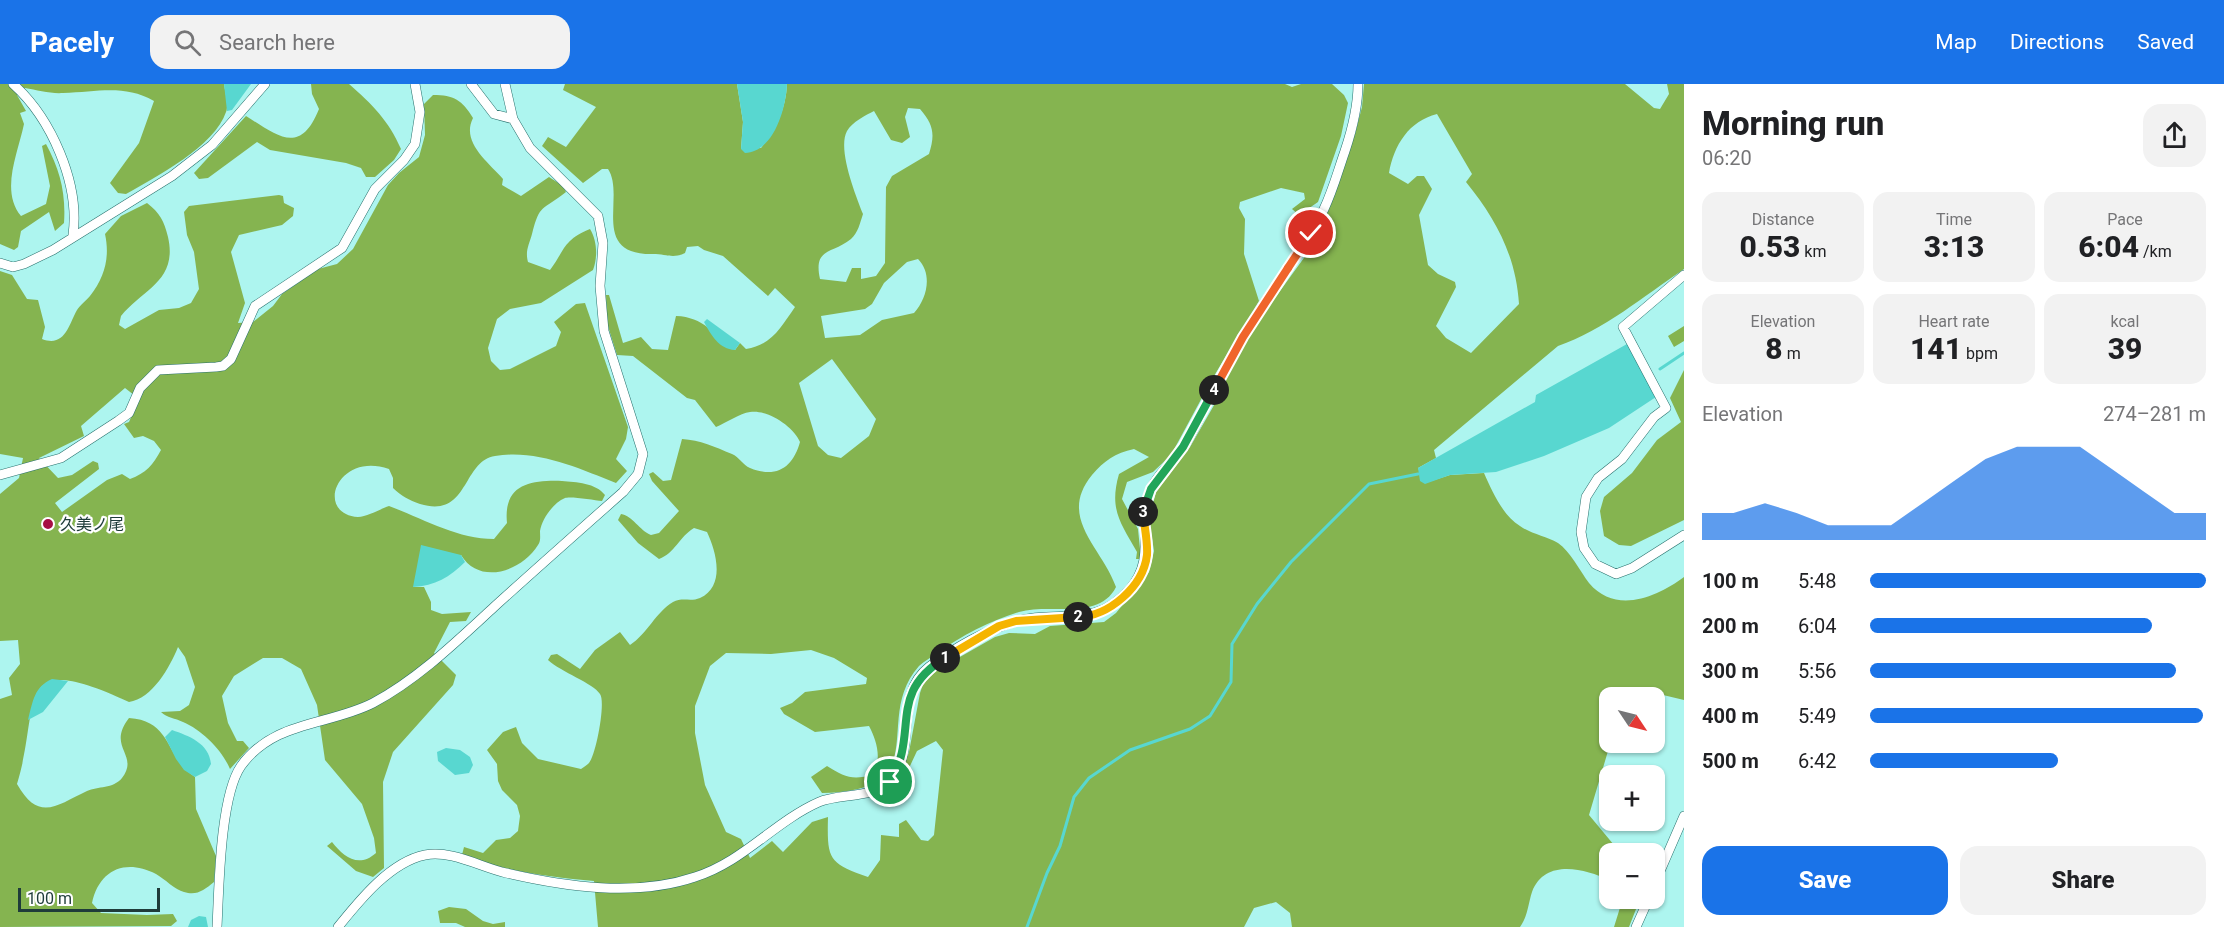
<!DOCTYPE html>
<html lang="en">
<head>
<meta charset="utf-8">
<style>
	:root { --surface:#fff; --page:#f2f2f2; --text:#202124; --muted:#757577; --accent:#1a73e8 }
	body { margin:0; font-family:Roboto,"Noto Sans JP",sans-serif; background:var(--page); color:var(--text); height:100vh; display:flex; flex-direction:column; font-size:22px; white-space:nowrap }
	* { box-sizing:border-box; margin:0 }
	p { font-size:20px; color:var(--muted) }
	.icon { flex:none; width:33px; height:33px; fill:none; stroke:currentColor; stroke-width:2; stroke-linecap:round; stroke-linejoin:round }
	.map { position:relative; flex:1; overflow:hidden }
	.side { display:flex; flex-direction:column; background:var(--surface); width:540px }
	.side>* { flex:none }
	.needle { width:39px; rotate:125deg }
	.buttons { position:absolute; left:1599px; top:603px; display:grid; gap:12px }
	.buttons a { display:grid; place-items:center; width:66px; height:66px; border-radius:12px; background:var(--surface); box-shadow:0 2px 4px #0004; font-size:30px }
	.scale { position:absolute; left:18px; bottom:15px; width:142px; box-sizing:border-box; padding-left:6px; border:3px solid #1f3c3a; border-top:0; font-size:16px; line-height:21px; white-space:nowrap; color:#1f3c3a; -webkit-text-stroke:4px #fff; paint-order:stroke }
	.pin { position:absolute; display:grid; place-items:center; width:51px; height:51px; color:#fff; margin:-26px; border:3px solid #fff; border-radius:50%; box-shadow:0 2px 6px #0007 }
	.km { position:absolute; width:30px; height:30px; margin:-15px; border-radius:50%; background:#222; color:#fff; font-size:16px; line-height:30px; text-align:center }
	.round { display:grid; place-items:center; flex:none; width:63px; height:63px; border-radius:18px; background:var(--page) }
	.head { display:flex; align-items:center; justify-content:space-between; height:102px; padding:0 18px }
	h1 { font-size:33px; font-weight:800; line-height:45px }
	.metrics { display:grid; grid-template-columns:repeat(3,1fr); gap:9px; height:102px; padding:6px 18px }
	.metrics div { display:grid; align-content:center; border-radius:15px; background:var(--page); text-align:center }
	.metrics b { font-size:30px; font-weight:800 }
	.metrics small { font-size:16px; font-weight:400 }
	.metrics p { font-size:16px }
	.chart { height:168px; padding:12px 18px }
	.chart p { display:flex; justify-content:space-between }
	.chart svg { width:100%; height:108px; margin-top:6px; fill:var(--accent); opacity:.7 }
	.button { display:flex; gap:12px; margin-top:auto; padding:12px 18px }
	.button a { flex:1; height:69px; border-radius:18px; background:var(--accent); color:#fff; font-size:24px; font-weight:800; line-height:69px; text-align:center }
	.button a+a { background:var(--page); color:var(--text) }
	ul { padding:0 18px; list-style:none; font-size:20px }
	li { display:grid; grid-template-columns:96px 72px 1fr; align-items:center; height:45px }
	li i { height:15px; border-radius:8px; background:var(--accent) }
	header { display:flex; align-items:center; gap:36px; box-sizing:border-box; height:84px; padding:0 30px; background:var(--accent); color:#fff }
	header strong { font-size:28px }
	nav { display:flex; gap:33px; margin-inline-start:auto; font-size:21px }
	.search { width:420px; height:54px; background:var(--page); display:flex; align-items:center; gap:15px; box-sizing:border-box; padding:0 21px; border-radius:18px; color:var(--muted); font-size:22px }
	main { display:flex; flex:1; min-height:0 }
	.map>svg:first-child { display:block }
	.forest { fill:#85b450; fill-rule:evenodd }
	.water { fill:#58d7d0 }
	.lines { fill:none; stroke-linecap:round; stroke-linejoin:round }
	.stream { stroke:#58d7d0; stroke-width:3 }
	.minor-casing { stroke:#28716d; stroke-width:10 }
	.minor { stroke:#fff; stroke-width:9 }
	.split-1-casing { stroke:#fff; stroke-width:12 }
	.split-2-casing { stroke:#fff; stroke-width:12 }
	.split-3-casing { stroke:#fff; stroke-width:12 }
	.split-4-casing { stroke:#fff; stroke-width:12 }
	.split-5-casing { stroke:#fff; stroke-width:12 }
	.split-6-casing { stroke:#fff; stroke-width:12 }
	.split-1 { stroke:#22a559; stroke-width:8 }
	.split-2 { stroke:#f5b400; stroke-width:8 }
	.split-3 { stroke:#f5b400; stroke-width:8 }
	.split-4 { stroke:#22a559; stroke-width:8 }
	.split-5 { stroke:#f0652b; stroke-width:8 }
	.split-6 { stroke:#f0652b; stroke-width:8 }
	.poi-dot { fill:#a60f43; stroke:#fff; stroke-width:2 }
	.labels { text-anchor:middle; dominant-baseline:central; stroke-width:4.5; stroke-linejoin:round; paint-order:stroke }
	.poi-label { font-size:16px; fill:#1f3c3a; stroke:#fff; text-anchor:start }
</style>
</head>
<body>
<header>
<strong>Pacely</strong>
<div class="search"><svg class="icon" aria-label="search" viewBox="0 0 24 24"><circle cx="10" cy="10" r="6"/><path d="M15 15l6 6"/></svg>Search here</div>
<nav><a>Map</a><a>Directions</a><a>Saved</a></nav>
</header>
<main>
<div class="map">
<svg width="1684" height="843" viewBox="0 0 1684 843">
	<rect width="100%" height="100%" fill="#adf5ef"/>
	<path class="forest" d="M0,0H224C225,8 229,21 226,28C215,62 156,93 126,110L118,109L110,99L139,59L154,17C124,0 98,8 63,9C51,10 37,6 25,4L17,11L26,27L20,29L24,40C18,69 0,107 21,132L46,120L50,102L42,62L46,60C60,86 66,109 64,139L55,147L49,128L21,147L18,163L14,166L0,160Z
		M311,0H349C372,20 389,37 401,65L394,76L375,93H366L361,84L346,79L270,66L257,58L208,94L199,95L194,89L246,32C278,52 300,72 319,25L312,10Z
		M565,0H737L743,38L741,65L761,64C776,45 786,25 787,0H1285L1292,3L1301,0H1332L1344,11L1348,19L1341,52L1318,118L1299,131L1292,125L1305,115L1304,109L1281,104L1240,118L1239,124L1245,135L1244,170L1259,217L1211,297L1171,371L1153,388L1127,398L1122,415L1138,445L1141,475H1136L1137,468C1120,438 1109,425 1119,390L1149,373L1134,365C1115,369 1104,377 1092,391C1057,434 1102,463 1116,503C1099,537 1050,519 1019,528C992,536 961,552 937,569C932,573 924,577 919,582C871,636 938,707 822,709L811,693L827,682C844,693 854,697 873,690C882,675 877,657 869,642L815,648L784,630L780,624L792,619L805,608L866,600L867,594L834,574L811,566L771,570L726,569L710,582L695,622V649L705,701L726,748L741,755L750,774L772,757L783,768L812,738L828,733C827,775 828,779 868,793L880,776L881,751L899,753V740L906,736L921,756L928,757L934,751L943,666L936,657L917,667L903,697L900,693L909,668L920,609L923,600L937,586L995,553L1009,549L1035,550L1050,542L1104,538L1116,529L1149,488L1154,467L1149,435L1156,408L1190,363L1217,316L1230,284L1269,222L1309,167L1322,143L1355,50L1362,23L1364,0H1625L1654,24L1660,25L1669,10L1667,0H1684V185C1644,212 1604,246 1558,262L1434,366L1436,374L1418,384L1425,399L1450,391L1484,389C1492,407 1503,432 1520,442C1531,450 1546,452 1558,459C1570,467 1580,487 1589,499C1616,531 1657,513 1684,493V616L1663,611L1655,616L1654,614H1610L1608,667L1589,731L1614,761L1637,769L1610,770L1609,796C1585,785 1545,774 1532,808C1528,820 1528,832 1520,843H1292L1290,829L1276,818L1254,824L1244,843H598L594,797C550,793 503,787 462,771L464,763L483,769L496,756L510,754L518,747L520,732L517,721L502,706L498,697L497,680L487,666L503,648L516,643L522,659L538,675L581,685C584,683 587,681 589,679C596,671 606,618 600,610C593,599 561,588 548,576L551,571L557,570L580,585L595,566L620,548L630,561C647,550 656,528 673,518C682,513 691,518 700,514C726,502 716,467 707,448L694,444C679,453 675,469 659,475L638,459L618,436L621,430C633,432 639,446 651,451L659,449L679,427L652,397L649,390L653,388L663,397L671,396L682,355C700,356 715,363 732,370C739,373 743,381 750,384C777,395 793,383 800,358C794,343 768,325 750,328C740,329 726,339 716,343L695,316L687,314L633,272L617,271L607,239L606,211H609L623,259L641,253L652,265L668,266L676,232C704,233 713,250 735,266L740,259L746,265C772,261 781,243 795,223L775,204L768,212L723,172L704,166L698,162L687,163L685,169C673,175 666,170 653,170C589,171 626,112 608,85H602L583,99L542,62L548,53L566,63L596,23L563,6ZM908,24L920,25C934,41 935,51 929,70L892,92L886,103L885,179L876,192L861,195V184H852L846,198L820,195C813,163 833,170 851,155C858,149 860,139 863,130C856,112 837,65 847,47C852,38 866,31 874,27L891,56L902,59L910,53L905,33ZM1437,30L1472,90L1466,98C1496,135 1516,172 1519,220L1471,269L1446,254L1436,242L1456,203L1455,198L1438,190L1428,181L1419,131L1432,105L1424,92H1417L1408,100L1389,89C1394,61 1409,37 1437,30ZM918,175C933,190 927,215 914,229L882,236L860,251L825,254L821,232L865,225L872,220L884,199L907,178ZM832,275L876,335L869,352L841,374L828,371L818,362L799,299Z
		M433,11C454,11 462,16 473,34C461,58 487,77 503,95L502,101L521,112L549,93L563,102L566,108C542,127 540,119 532,150C529,161 525,167 528,178L550,186C565,166 563,156 590,145C597,156 598,173 593,186L541,219L510,225L497,235L488,264L491,277L500,286L510,285L556,262L561,248L554,238L576,220L585,219L628,343L626,355L616,375L627,387L616,399C578,384 537,365 495,372C462,377 469,435 420,420C409,416 401,412 393,404V394L389,385C337,367 314,430 358,433C367,433 380,425 389,422C424,435 457,455 494,455L507,439C503,400 531,396 562,397C576,398 596,399 605,411L602,417C594,416 570,412 565,414C553,419 542,435 540,447C540,452 541,457 538,461C522,487 480,502 461,471L413,503H424L431,518V526L442,530L471,528L466,537L450,538L434,569L456,591L453,601L393,668L383,698L384,784L373,793L356,787L327,762L332,758C343,772 358,785 376,769L374,754L362,720L325,676L317,621L301,585L282,574H263L234,592L222,612L228,639L237,657H243L249,664L230,685C222,666 202,646 183,638C175,634 167,634 161,628L180,627L189,621L195,603L185,573L178,563C170,583 152,615 129,618C10,563 42,619 17,700C39,739 57,721 87,707C98,702 113,705 122,694C140,670 106,664 129,634C173,637 165,674 195,693L196,725L216,772L214,798C204,806 197,812 184,808C175,806 165,795 156,790C125,774 99,786 92,819L101,829L147,831L173,830L177,837L171,842L0,843V615L12,611L9,594L20,580L18,556L0,557V410L19,394L23,374L0,370V187L12,191L27,215L38,216L45,243L42,255C65,264 69,240 77,226C80,221 86,217 90,212C105,193 110,173 105,150L121,132L147,119C160,129 164,137 168,153C178,197 143,205 121,232L119,241L125,245L159,226L179,224L191,219L199,205L194,168L187,151L184,128L189,122L279,111L283,112L284,119L294,124L293,132L282,141L239,151L231,168L245,219L238,239L253,238L273,222L282,210L318,185L337,180L353,165L388,101L399,89L419,73L425,51L424,20ZM125,304L139,315L129,338L124,340L134,354L143,352L154,357L161,366C153,381 146,389 130,395L122,390L107,396L62,428L55,419L99,385L98,379L93,377L72,391L58,394L39,374L84,352L81,342Z
		M1684,242V257L1674,263L1668,252Z
		M1684,286V436L1631,462L1619,461L1604,452L1600,427L1604,413L1632,389L1657,356L1681,338L1670,314Z
		M1623,814L1640,815L1629,843H1614Z
		M449,823L466,825L483,837L493,840L505,838V843H465L456,839H440L438,827Z"/>
	<path class="water" d="M224,0H251L232,26L227,27Z
		M737,0H787C786,24 774,68 745,69L741,65L743,38Z
		M707,235L740,259L735,266C719,265 711,251 704,238Z
		M1627,260L1656,313L1609,344L1544,372L1496,388L1450,391L1425,400L1420,397L1418,384L1535,318L1536,311Z
		M421,461L461,471L465,478C450,493 435,502 413,503Z
		M52,595L68,597L43,628L28,636C33,617 34,603 52,595Z
		M172,646C189,652 209,659 211,680L207,687L195,693L184,686L176,675L165,653Z
		M446,664L460,666L470,673L473,681L469,689L455,691L438,677L437,668Z
		M199,832L206,833L208,843H188L191,836Z"/>
	<g class="lines">
		<path class="stream" d="M1660,285L1684,269
			M1027,843L1047,789L1060,762L1074,713L1089,694L1130,666L1190,645L1210,632L1231,598L1232,560L1257,520L1291,478L1369,400L1418,390"/>
		<defs>
			<path id="minor" d="M13,0C51,34 80,99 73,151
				M471,0L494,30L513,35
				M0,179L13,183L24,180L53,166L172,92L212,61L265,0
				M1684,191L1623,243L1666,324L1654,333L1622,375L1598,394L1586,413L1581,448L1584,464L1595,480L1616,490L1632,484L1684,451
				M0,391L61,374L118,337L129,329L140,304L158,286L216,283L223,282L231,275L255,222L342,164L375,105L404,76L415,60L420,28L415,0
				M1654,801L1684,732
				M217,843C219,804 220,712 241,682C274,636 328,642 373,619C418,595 457,557 494,523C537,484 580,446 623,408L638,390L643,370L604,247L600,202L603,159L598,132L530,64L513,35L505,0
				M338,843C359,817 390,778 425,771C452,766 480,783 506,789C566,803 636,813 695,793C743,778 774,738 819,718C840,709 875,715 891,696C918,664 893,611 929,583C953,565 987,545 1017,537C1061,525 1094,546 1130,505C1160,470 1132,435 1155,398C1163,385 1175,375 1184,362C1194,347 1201,330 1209,315C1223,287 1238,261 1254,235C1277,198 1305,164 1324,125C1333,106 1338,87 1345,67C1352,46 1358,22 1358,0
				M1636,843L1649,814"/>
		</defs>
		<use href="#minor" class="minor-casing"/>
		<use href="#minor" class="minor"/>
	</g>
	<g class="lines">
		<defs>
			<path id="split-1" d="M890,698C920,649 886,610 945,574"/>
			<path id="split-2" d="M945,574L999,542L1016,537L1078,533"/>
			<path id="split-3" d="M1078,533C1109,532 1143,503 1147,471C1148,457 1144,442 1143,428"/>
			<path id="split-4" d="M1143,428L1151,405L1183,363L1214,306"/>
			<path id="split-5" d="M1214,306L1243,253L1288,184"/>
			<path id="split-6" d="M1288,184L1311,149"/>
		</defs>
		<use href="#split-1" class="split-1-casing"/>
		<use href="#split-2" class="split-2-casing"/>
		<use href="#split-3" class="split-3-casing"/>
		<use href="#split-4" class="split-4-casing"/>
		<use href="#split-5" class="split-5-casing"/>
		<use href="#split-6" class="split-6-casing"/>
		<use href="#split-1" class="split-1"/>
		<use href="#split-2" class="split-2"/>
		<use href="#split-3" class="split-3"/>
		<use href="#split-4" class="split-4"/>
		<use href="#split-5" class="split-5"/>
		<use href="#split-6" class="split-6"/>
	</g>
	<circle class="poi-dot" cx="48" cy="440" r="6"/>
	<g class="labels">
		<g class="poi-label">
			<text x="60" y="440">久美ノ尾</text>
		</g>
	</g>
</svg>
<div class="buttons">
<a><svg class="needle" viewBox="-14 -14 28 28"><path d="M0-13l5 13h-10z" fill="#e53935"/><path d="M0 13l5-13h-10z" fill="#757577"/></svg></a>
<a>+</a>
<a>−</a>
</div>
<div class="scale">100 m</div>
<div class="pin" style="left:890px;top:698px;background:#1e9e55"><svg class="icon" aria-label="arrive" viewBox="0 0 24 24"><path d="M6 21V4h12l-3 4 3 4H6"/></svg></div>
<div class="pin" style="left:1311px;top:149px;background:#d93025"><svg class="icon" aria-label="check" viewBox="0 0 24 24"><path d="M5 12l5 5 9-10"/></svg></div>
<b class="km" style="left:945px;top:574px">1</b>
<b class="km" style="left:1078px;top:533px">2</b>
<b class="km" style="left:1143px;top:428px">3</b>
<b class="km" style="left:1214px;top:306px">4</b>
</div>
<section class="side">
<div class="head"><div><h1>Morning run</h1><p>06:20</p></div><a class="round"><svg class="icon" aria-label="share" viewBox="0 0 24 24"><path d="M12 15V3M7 8l5-5 5 5M5 13v7h14v-7"/></svg></a></div>
<div class="metrics">
<div><p>Distance</p><b>0.53<small> km</small></b></div>
<div><p>Time</p><b>3:13</b></div>
<div><p>Pace</p><b>6:04<small> /km</small></b></div>
</div>
<div class="metrics">
<div><p>Elevation</p><b>8<small> m</small></b></div>
<div><p>Heart rate</p><b>141<small> bpm</small></b></div>
<div><p>kcal</p><b>39</b></div>
</div>
<div class="chart"><p><span>Elevation</span>274–281 m</p>
<svg viewBox="0 0 160 44" preserveAspectRatio="none"><path d="M0 44V33L10 33L20 29L30 33L40 38L50 38L60 38L70 29L80 20L90 11L100 6L110 6L120 6L130 15L140 24L150 33L160 33V44z"/></svg>
</div>
<ul>
<li><b>100 m</b>5:48<i style="width:100%"></i></li>
<li><b>200 m</b>6:04<i style="width:84%"></i></li>
<li><b>300 m</b>5:56<i style="width:91%"></i></li>
<li><b>400 m</b>5:49<i style="width:99%"></i></li>
<li><b>500 m</b>6:42<i style="width:56%"></i></li>
</ul>
<div class="button"><a>Save</a><a>Share</a></div>
</section>
</main>
</body>
</html>
